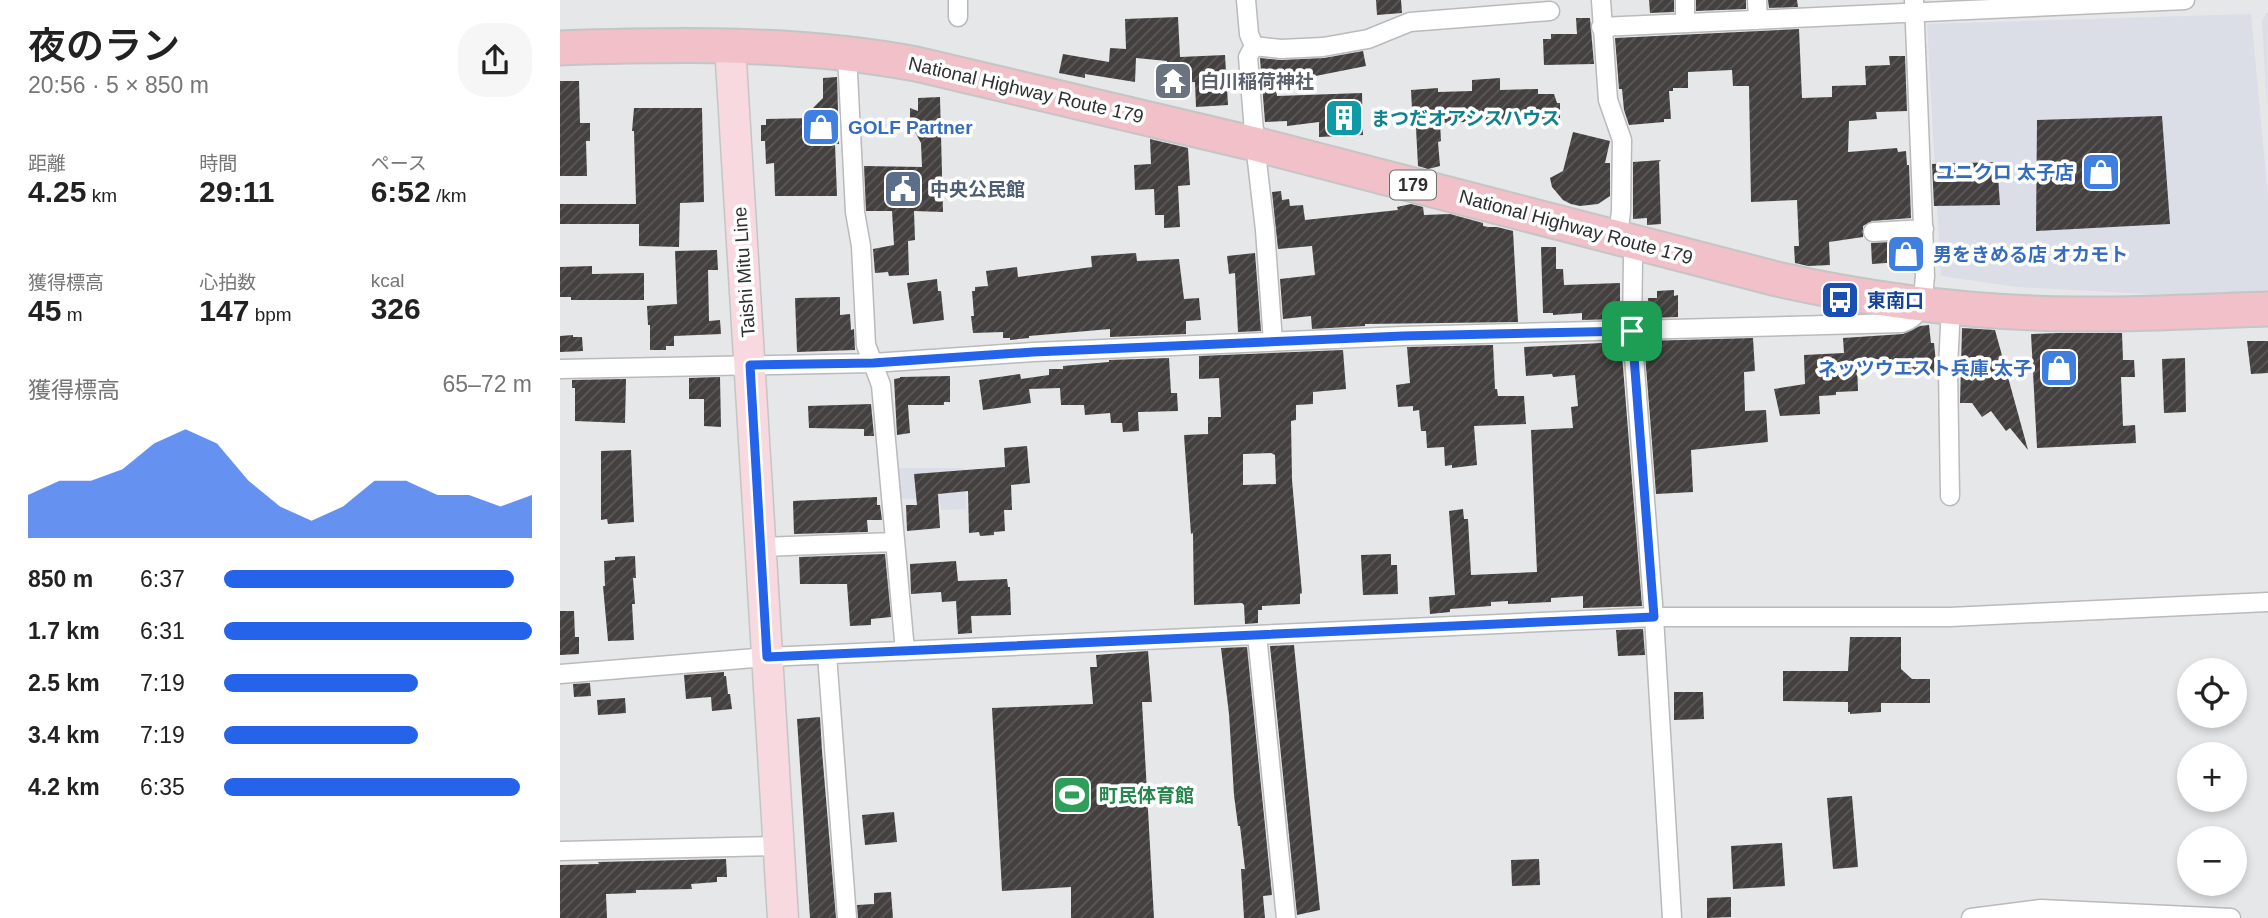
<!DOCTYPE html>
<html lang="ja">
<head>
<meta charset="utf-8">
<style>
	:root { --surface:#fff; --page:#f6f6f6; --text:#222; --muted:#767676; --accent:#2563eb }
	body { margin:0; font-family:Arial,"Noto Sans JP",sans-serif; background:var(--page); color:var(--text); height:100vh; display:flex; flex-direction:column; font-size:26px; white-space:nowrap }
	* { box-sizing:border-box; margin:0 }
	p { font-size:23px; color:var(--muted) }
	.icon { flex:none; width:38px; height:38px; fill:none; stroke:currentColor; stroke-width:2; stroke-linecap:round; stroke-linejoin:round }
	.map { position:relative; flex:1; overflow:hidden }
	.side { display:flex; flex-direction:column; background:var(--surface); width:560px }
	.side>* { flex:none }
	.fabs { position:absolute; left:1617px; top:658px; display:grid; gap:14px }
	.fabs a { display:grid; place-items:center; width:70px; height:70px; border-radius:50%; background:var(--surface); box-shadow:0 4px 10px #0003; font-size:35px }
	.pin { position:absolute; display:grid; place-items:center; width:60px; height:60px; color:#fff; margin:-30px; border-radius:14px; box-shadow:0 4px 10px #0006 }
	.round { display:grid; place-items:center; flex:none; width:74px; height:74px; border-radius:28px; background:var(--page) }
	.head { display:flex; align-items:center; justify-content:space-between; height:119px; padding:0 28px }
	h1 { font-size:38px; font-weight:600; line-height:52px }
	.figures { display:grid; grid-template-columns:repeat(3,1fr); gap:10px; height:119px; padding:7px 28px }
	.figures div { display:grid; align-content:center }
	.figures b { font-size:30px; font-weight:600 }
	.figures small { font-size:19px; font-weight:400 }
	.figures p { font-size:19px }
	.chart { height:196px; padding:14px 28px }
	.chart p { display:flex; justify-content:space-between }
	.chart svg { width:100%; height:126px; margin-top:7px; fill:var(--accent); opacity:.7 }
	ul { padding:0 28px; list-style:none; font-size:23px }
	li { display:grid; grid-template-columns:112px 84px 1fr; align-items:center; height:52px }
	li i { height:18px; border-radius:9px; background:var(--accent) }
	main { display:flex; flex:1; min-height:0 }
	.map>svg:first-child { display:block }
	.built { fill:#dbdde7 }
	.building { fill:url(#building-hatch); fill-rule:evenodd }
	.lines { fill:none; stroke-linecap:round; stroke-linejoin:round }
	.street-casing { stroke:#bababd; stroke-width:21 }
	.primary-casing { stroke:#c4c5c5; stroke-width:33 }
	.highway-casing { stroke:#c4c5c5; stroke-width:37 }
	.street { stroke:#fff; stroke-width:18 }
	.primary { stroke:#f7d9df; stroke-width:30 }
	.highway { stroke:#f2c0c9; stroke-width:33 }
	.route-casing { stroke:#fff; stroke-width:14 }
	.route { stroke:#2563eb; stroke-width:9 }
	.labels { text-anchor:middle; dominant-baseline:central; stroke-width:7; stroke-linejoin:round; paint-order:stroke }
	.shield { fill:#fff; stroke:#6d6d6e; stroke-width:2 }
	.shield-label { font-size:18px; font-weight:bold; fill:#2e2f30 }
	.worship-label { font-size:19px; font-weight:bold; fill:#5b616d; stroke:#fff; text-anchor:start }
	.street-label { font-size:19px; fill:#2e2f30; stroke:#fff }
	.culture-label { font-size:19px; font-weight:bold; fill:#0d838f; stroke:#fff; text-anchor:start }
	.shop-label { font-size:19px; font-weight:bold; fill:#366cbe; stroke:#fff; text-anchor:start }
	.service-label { font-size:19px; font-weight:bold; fill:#4e5e75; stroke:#fff; text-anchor:start }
	.transit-label { font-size:19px; font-weight:bold; fill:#164399; stroke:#fff; text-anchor:start }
	.leisure-label { font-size:19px; font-weight:bold; fill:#27864d; stroke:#fff; text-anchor:start }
</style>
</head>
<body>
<main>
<section class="side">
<div class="head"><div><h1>夜のラン</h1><p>20:56 · 5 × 850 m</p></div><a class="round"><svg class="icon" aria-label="share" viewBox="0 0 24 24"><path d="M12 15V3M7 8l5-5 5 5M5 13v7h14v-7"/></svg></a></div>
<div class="figures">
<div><p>距離</p><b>4.25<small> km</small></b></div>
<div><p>時間</p><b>29:11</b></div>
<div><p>ペース</p><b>6:52<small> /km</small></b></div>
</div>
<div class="figures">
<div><p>獲得標高</p><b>45<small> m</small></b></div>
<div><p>心拍数</p><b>147<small> bpm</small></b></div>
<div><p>kcal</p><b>326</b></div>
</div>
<div class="chart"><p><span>獲得標高</span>65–72 m</p>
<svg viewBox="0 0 160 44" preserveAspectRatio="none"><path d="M0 44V29L10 24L20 24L30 20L40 11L50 6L60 11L70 24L80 33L90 38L100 33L110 24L120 24L130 29L140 29L150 33L160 29V44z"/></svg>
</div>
<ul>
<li><b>850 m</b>6:37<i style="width:94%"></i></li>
<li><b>1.7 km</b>6:31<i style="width:100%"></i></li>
<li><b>2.5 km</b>7:19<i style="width:63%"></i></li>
<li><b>3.4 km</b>7:19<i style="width:63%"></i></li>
<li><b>4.2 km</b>6:35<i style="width:96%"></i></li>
</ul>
</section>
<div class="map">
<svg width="1708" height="918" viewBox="0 0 1708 918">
	<defs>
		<pattern id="building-hatch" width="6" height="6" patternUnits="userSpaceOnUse" patternTransform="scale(1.75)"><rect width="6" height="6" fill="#43403f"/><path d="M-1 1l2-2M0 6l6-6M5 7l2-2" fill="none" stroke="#5c5a59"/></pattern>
	</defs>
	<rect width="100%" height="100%" fill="#e6e7e9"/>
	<path class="built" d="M1706,13H1708L1707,106L1702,21Z
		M1691,14L1708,198V291L1665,298L1457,287L1381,276L1367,24Z
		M338,468H404L406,509L381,510L380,499H341Z"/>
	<path class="building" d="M816,0H841L842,13L817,15Z
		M1089,0H1114V12L1090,13Z
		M1136,0H1186V9L1136,11Z
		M1208,0H1237L1238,7L1209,8Z
		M618,17L620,57L665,55L668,105L636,107L635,82L608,83L607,61L576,58L575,82L525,74V78L499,73L503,54L549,62L550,48L566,49L565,19Z
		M1016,18H1030L1034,64L984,65L983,39H991V34H1017Z
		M1239,29L1242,98L1272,97V86L1306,85L1305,66L1330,65L1329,56H1345L1347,111L1316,112L1317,119L1289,121L1288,152L1337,148L1338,152L1346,151L1347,165H1349L1351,218L1312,221L1303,226V237L1269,242L1270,265L1248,266L1235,263L1234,246H1239L1237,200L1191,202L1189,86H1173L1172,70L1128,72V88H1113V91H1109L1111,119H1104V122L1069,125L1064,110L1062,89H1059L1055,38Z
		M803,51L806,66L715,84L717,96L802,93L803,135L759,137V122L727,126V121L705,122L700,58L721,60L764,58Z
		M277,77L279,144H275L277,196H215L214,163L206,164L205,141H201V125H206V119L252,118V109L263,98V78Z
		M940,78V90L978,89V94H994L997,103H1000V118L880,123L881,141L878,142L880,166L868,169L858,166L856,128H853L851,90L878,88V92L912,91V80Z
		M0,81H19L20,123H30V141H26L27,176H0Z
		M380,97L383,212L354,211L355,240L348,241L349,275L329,276L328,272L315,273L313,249L334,245L332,211H306L304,166L362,167L361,143L350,123V108L358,111V98Z
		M74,108H142L144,202L120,203L119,247L79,246V224H0V204H76L74,131H72Z
		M1602,116L1610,224L1476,231L1477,120Z
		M1013,132L1050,141L1045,163H1050V196L1038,204L1020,206L1011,204L1003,200L992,187L990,178L1003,171Z
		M590,139L628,148L630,185L618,186L620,227L604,228V215H595L594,189L575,190L574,165L591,164Z
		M1101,160L1099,162L1101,224L1087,225V218L1073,219V162Z
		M1437,162L1440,205L1374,206L1372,164Z
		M721,191L722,200L729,199L730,206L743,205L745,220L838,210L837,207L851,204L863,207L864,215L890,214L923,223V226L928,227H937L953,231L958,322L805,324V326L752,329L751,316L723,319L720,279L755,275L752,246L718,249L712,192Z
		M1352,241L1353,261L1312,264L1311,243Z
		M981,247H996V269H1003L1004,285L1060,283V319L1022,320V313L993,315V313H983Z
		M157,250L158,270H148L149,321L160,320L161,334L114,336V346H106V350H90V325H88L87,306L117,304L115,251Z
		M576,253L577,261L619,259L624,299L639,298L641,320L626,321V334L550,337V329L469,336V338L450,340V338H443V332L413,333L411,316H414L412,291H415V287L428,286L426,271L457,267L458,277L532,267L531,256Z
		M695,253L701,331L678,332L675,273L669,274L667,256Z
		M32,266V274L84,273V300H11V297H0V267Z
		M377,279L378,291H381L384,320L353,324L347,283Z
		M1114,290V296L1118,295V317L1089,318L1088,298H1097V291Z
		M280,297V315L290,314L291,330L294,329L295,350L237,352L235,298Z
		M1369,325L1371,343H1374L1377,373L1350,375L1349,373L1340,374L1338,363L1333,364L1329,361H1299V365H1297L1298,391L1276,392V395L1259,396L1260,414L1220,416L1214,389L1245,384L1244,355L1284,353L1283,338L1343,334L1360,326Z
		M1402,328L1435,330L1468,450L1450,428L1446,431L1431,411L1422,417L1412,403H1400Z
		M1498,333H1562L1563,360H1574L1575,377H1561L1563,426L1575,425L1576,443L1477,448L1471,334Z
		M13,335V337H22L23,351L0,352V336Z
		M1193,338L1195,371L1184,372L1185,411L1206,410L1208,442L1131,450L1133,492L1096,494L1084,341Z
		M1687,341H1708V373L1691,374Z
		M1061,342L1082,606L1023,608V596L991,598V602L948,604V601L931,602V606L890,609V612L870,614L869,597L895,595L889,511L903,509L904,519H908L911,575L977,572L971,430L1013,428L1011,407L1018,406L1015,375L993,377L992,374L966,376L964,347Z
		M933,345L935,389H937L938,396H964L966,424L914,426L917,465L892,468V465L885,466L884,447L867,448L866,431H861L859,410L853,411V406L838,407L836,385L850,383L847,347Z
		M783,350L786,389L753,392V404L736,405V420L731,421L732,480L742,593L740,594V604L702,606V610H698V623L685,624L684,605L682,603L634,605L633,533L631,534L624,435L648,434V417H661L659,378L639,379V356ZM711,453L715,455L716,484L683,485V454Z
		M609,358L611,393H617L618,411L578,412L579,431L563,432L562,423H551L550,413L525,415L524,405H501L500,388L469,389L471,403L423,410L419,380L460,374L461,379L489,375V369H503V366L549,362V360Z
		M1625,358L1626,412L1604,413L1602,359Z
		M390,376V402H384V405H348L350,433L337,435L334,379L340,378V377Z
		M160,377L161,427L144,426V399H129V378Z
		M66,379L65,423L15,421V388H12V380Z
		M311,404L314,436H304V429L249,428L248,406Z
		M467,446L470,483L451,485L452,510H444L445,531L434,532V535L420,536L419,532L409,533L408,491L378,494L380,528L347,531L346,505H357L354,474L445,467L444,448Z
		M71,450L74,522L48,524L47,519L41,520V451Z
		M317,497V505H320L322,520H307L308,532L234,534L233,501Z
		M325,554L331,617L311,619V625L290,626L287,584H240L239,557Z
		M831,554V565H837L838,594L803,595L801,555Z
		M75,556L76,578H73L75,604H72L74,640L48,641L43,586H45L44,561L55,560V557Z
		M396,561L398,581L447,579L448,587H450L451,615L411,616L412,633L398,634L396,601L382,602L381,592L351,594L350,564Z
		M0,611H14L15,637H19V654L0,655Z
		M1083,629L1085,655L1058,656L1056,630Z
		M1290,637H1341V669L1352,679H1370V703H1321V712L1290,714V712H1288V702L1223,701V671H1288Z
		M734,645L760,910L737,915L710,646Z
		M687,647L712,895L703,896L705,918H684L681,869H685L680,826H678L674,795L669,714L661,648Z
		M588,651L592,702H582L594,918H511V887L442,891L432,708L533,704L530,667H537L536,655Z
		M164,672V676H166L168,694H170L172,709L152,711L151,697L126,699L124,675Z
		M30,683L31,696L14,697L13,684Z
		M1114,692H1143L1144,719L1114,720Z
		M65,698L66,713L38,715L37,700Z
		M260,717L262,751L276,918H250L248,889L237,719Z
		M1292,796L1298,867L1273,869L1267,798Z
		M334,812L337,842L305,845L302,815Z
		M1222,843L1225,886L1173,889L1171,846Z
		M166,859L167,877H157V882L131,884L132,889L76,890V893L46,894L47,918H0V865L39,864L38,862Z
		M979,859L980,885L952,886L951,860Z
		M331,892L333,918H298L297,905L314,904V893Z
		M1171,897V917L1147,918V898Z"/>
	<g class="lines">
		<defs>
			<path id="street" d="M398,0V17
				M686,0L689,34L694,46L721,49L763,47L808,39L850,22L990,11
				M1041,0L1048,100L1062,140L1061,211L1058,238
				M1125,0V23
				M1197,0L1198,20
				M1041,27L1625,0
				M694,46L688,57L695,144L705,230L713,342
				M287,54L295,212L301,246L306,345L321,385L345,651
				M1313,232L1364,229
				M1078,243L1073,259L1072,331L1094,617L1112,918
				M0,369L313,363L473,352L843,336L1342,323C1364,316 1363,296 1365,276L1354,0
				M1390,496L1388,368L1391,306
				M199,547L334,542
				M697,635L726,918
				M267,655L287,918
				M0,674L207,657L1094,617H1390L1708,602
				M0,851L220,846
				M1411,918L1481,909L1671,918"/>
			<path id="primary" d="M170,45L223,918"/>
			<path id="highway" d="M0,48C119,44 239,42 356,64L695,144L1217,279C1315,301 1415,313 1515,314C1579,315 1644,311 1708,309"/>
		</defs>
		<use href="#street" class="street-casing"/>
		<use href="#primary" class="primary-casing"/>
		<use href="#highway" class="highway-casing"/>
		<use href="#street" class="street"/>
		<use href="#primary" class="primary"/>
		<use href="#highway" class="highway"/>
	</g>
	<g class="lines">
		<defs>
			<path id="route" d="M1072,331L1094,617L207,657L190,365L313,363L473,352L843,336Z"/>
		</defs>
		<use href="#route" class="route-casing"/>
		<use href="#route" class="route"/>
	</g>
	<defs>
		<symbol id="temple-square" viewBox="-11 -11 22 22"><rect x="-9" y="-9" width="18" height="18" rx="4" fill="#6b7280" stroke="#fff"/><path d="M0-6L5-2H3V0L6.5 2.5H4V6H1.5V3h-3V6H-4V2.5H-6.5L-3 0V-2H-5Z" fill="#fff"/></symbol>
		<symbol id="building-square" viewBox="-11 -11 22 22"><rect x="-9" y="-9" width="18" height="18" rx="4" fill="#0f9aa8" stroke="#fff"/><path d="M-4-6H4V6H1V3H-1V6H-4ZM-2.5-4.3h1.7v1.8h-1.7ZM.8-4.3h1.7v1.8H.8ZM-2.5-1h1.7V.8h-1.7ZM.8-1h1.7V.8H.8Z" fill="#fff"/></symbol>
		<symbol id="shop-square" viewBox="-11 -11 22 22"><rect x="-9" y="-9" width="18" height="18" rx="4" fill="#3f7fe0" stroke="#fff"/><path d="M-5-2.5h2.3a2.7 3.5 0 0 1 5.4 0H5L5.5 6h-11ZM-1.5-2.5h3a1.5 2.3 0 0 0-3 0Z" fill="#fff"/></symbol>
		<symbol id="civic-square" viewBox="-11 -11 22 22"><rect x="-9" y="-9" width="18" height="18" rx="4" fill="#5c6f8a" stroke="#fff"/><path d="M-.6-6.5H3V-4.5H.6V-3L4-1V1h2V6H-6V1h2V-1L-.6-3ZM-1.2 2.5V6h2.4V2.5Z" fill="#fff"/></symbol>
		<symbol id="bus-square" viewBox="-11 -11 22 22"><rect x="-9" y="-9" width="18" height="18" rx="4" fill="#1a4fb4" stroke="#fff"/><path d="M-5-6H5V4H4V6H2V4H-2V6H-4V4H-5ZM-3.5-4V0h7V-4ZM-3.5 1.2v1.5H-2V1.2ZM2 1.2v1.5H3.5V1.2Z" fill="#fff"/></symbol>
		<symbol id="stadium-square" viewBox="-11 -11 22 22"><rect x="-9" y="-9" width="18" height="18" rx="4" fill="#2e9e5b" stroke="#fff"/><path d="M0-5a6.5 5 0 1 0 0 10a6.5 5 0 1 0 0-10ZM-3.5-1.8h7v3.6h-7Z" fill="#fff"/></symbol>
	</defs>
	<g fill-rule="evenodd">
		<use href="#temple-square" x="591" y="59" width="44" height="44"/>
		<use href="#building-square" x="762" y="96" width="44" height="44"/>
		<use href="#shop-square" x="239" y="105" width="44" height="44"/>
		<use href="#shop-square" x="1519" y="150" width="44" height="44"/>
		<use href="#civic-square" x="321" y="167" width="44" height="44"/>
		<use href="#shop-square" x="1324" y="232" width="44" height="44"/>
		<use href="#bus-square" x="1258" y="278" width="44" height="44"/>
		<use href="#shop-square" x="1477" y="346" width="44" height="44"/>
		<use href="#stadium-square" x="490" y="773" width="44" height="44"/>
	</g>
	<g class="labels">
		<rect class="shield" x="830" y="170.5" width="46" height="29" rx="5"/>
		<g class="shield-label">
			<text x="853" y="185">179</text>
		</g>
		<g class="worship-label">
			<text x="640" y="81">白川稲荷神社</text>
		</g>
		<g class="street-label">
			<text transform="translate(466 90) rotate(13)">National Highway Route 179</text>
			<text transform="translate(1016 227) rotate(15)">National Highway Route 179</text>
			<text transform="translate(184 272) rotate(-94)">Taishi Mitu Line</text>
		</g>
		<g class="culture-label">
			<text x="811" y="118">まつだオアシスハウス</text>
		</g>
		<g class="shop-label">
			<text x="288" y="127">GOLF Partner</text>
			<text x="1514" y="172" text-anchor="end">ユニクロ 太子店</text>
			<text x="1373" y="254">男をきめる店 オカモト</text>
			<text x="1472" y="368" text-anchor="end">ネッツウエスト兵庫 太子</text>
		</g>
		<g class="service-label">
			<text x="370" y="189">中央公民館</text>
		</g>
		<g class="transit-label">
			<text x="1307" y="300">東南口</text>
		</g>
		<g class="leisure-label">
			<text x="539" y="795">町民体育館</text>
		</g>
	</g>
</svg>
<div class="fabs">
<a><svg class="icon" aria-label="locate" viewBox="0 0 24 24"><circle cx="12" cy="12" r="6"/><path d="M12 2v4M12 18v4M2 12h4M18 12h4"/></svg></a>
<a>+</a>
<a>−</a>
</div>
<div class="pin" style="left:1072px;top:331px;background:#1e9e55"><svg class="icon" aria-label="arrive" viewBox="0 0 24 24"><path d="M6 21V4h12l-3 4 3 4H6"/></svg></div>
</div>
</main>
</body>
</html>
